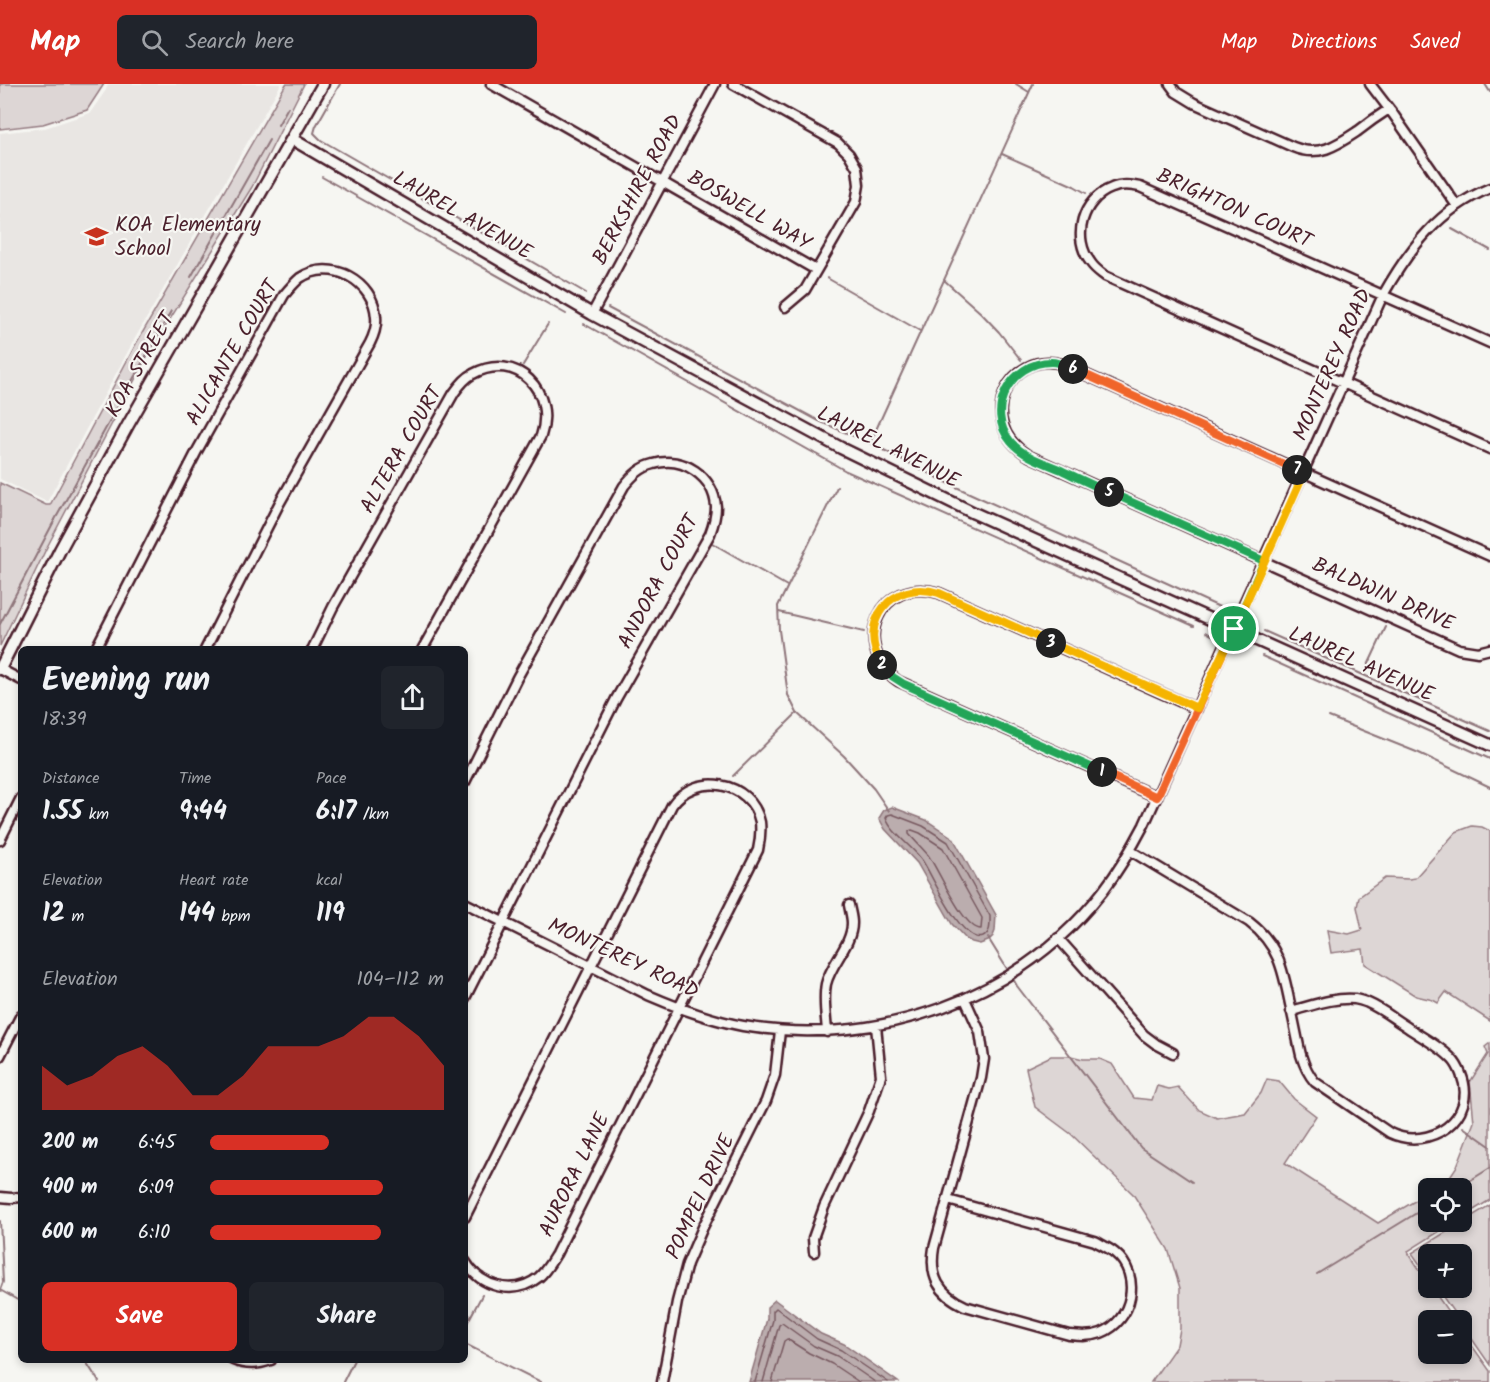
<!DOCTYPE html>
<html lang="en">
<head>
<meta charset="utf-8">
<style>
	:root { --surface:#171b24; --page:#20242c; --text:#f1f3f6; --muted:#9ea1a6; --accent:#d93025 }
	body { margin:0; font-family:Kalam,sans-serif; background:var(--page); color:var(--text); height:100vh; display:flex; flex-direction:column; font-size:22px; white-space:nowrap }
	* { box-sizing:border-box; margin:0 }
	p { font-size:20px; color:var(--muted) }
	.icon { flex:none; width:33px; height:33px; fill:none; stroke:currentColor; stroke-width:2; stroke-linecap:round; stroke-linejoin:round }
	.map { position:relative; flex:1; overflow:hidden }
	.side { position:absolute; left:18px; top:562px; width:450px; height:717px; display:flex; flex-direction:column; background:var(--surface); border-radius:9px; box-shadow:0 3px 9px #0003 }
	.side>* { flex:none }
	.tools { position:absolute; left:1418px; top:1094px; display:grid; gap:12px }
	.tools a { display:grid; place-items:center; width:54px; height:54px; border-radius:9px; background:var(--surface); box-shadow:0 3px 9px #0003; font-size:30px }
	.pin { position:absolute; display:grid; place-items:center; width:51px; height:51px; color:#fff; margin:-26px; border:3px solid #fff; border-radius:50%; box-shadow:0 2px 6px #0007 }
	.km { position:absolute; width:30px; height:30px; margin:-15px; border-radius:50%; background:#222; color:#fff; font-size:16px; line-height:30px; text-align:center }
	.round { display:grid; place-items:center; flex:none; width:63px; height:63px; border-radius:9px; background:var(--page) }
	.headline { display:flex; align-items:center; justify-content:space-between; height:102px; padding:0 24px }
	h1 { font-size:33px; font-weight:700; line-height:45px }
	.figures { display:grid; grid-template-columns:repeat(3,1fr); gap:9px; height:102px; padding:6px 24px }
	.figures div { display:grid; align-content:center }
	.figures b { font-size:26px; font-weight:700 }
	.figures small { font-size:16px; font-weight:400 }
	.figures p { font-size:16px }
	.chart { height:168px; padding:12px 24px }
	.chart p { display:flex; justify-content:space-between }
	.chart svg { width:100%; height:108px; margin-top:6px; fill:var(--accent); opacity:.7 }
	.primary-button { display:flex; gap:12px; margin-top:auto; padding:12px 24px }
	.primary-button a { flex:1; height:69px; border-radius:9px; background:var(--accent); color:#fff; font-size:24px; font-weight:700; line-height:69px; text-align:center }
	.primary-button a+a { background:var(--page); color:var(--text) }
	ul { padding:0 24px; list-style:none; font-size:20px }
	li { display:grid; grid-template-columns:96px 72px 1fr; align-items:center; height:45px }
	li i { height:15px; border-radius:8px; background:var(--accent) }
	header { display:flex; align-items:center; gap:36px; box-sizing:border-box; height:84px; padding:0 30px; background:var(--accent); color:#fff }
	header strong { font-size:28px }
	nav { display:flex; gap:33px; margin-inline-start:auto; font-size:21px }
	.search { width:420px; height:54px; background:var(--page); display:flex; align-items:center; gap:15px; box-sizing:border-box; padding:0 21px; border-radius:9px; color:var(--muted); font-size:22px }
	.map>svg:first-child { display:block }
	.built { fill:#e9e6e3 }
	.green { fill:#ddd6d5; stroke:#947a80; stroke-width:1.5 }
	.water { fill:#bbadae; stroke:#8e747a; stroke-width:1.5 }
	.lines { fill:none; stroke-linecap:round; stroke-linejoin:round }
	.shore { stroke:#77585f; stroke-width:1.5 }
	.stream { stroke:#8e747a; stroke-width:2 }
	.minor-casing { stroke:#4a1f2b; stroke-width:13 }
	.major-casing { stroke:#4a1f2b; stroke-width:15 }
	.minor { stroke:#f6f6f2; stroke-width:8 }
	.major { stroke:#f6f6f2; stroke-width:10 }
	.split-1-casing { stroke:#fff; stroke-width:12 }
	.split-2-casing { stroke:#fff; stroke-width:12 }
	.split-3-casing { stroke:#fff; stroke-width:12 }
	.split-4-casing { stroke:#fff; stroke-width:12 }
	.split-5-casing { stroke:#fff; stroke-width:12 }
	.split-6-casing { stroke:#fff; stroke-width:12 }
	.split-7-casing { stroke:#fff; stroke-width:12 }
	.split-8-casing { stroke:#fff; stroke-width:12 }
	.split-1 { stroke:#f0652b; stroke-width:8 }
	.split-2 { stroke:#22a559; stroke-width:8 }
	.split-3 { stroke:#f5b400; stroke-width:8 }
	.split-4 { stroke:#f5b400; stroke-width:8 }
	.split-5 { stroke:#22a559; stroke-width:8 }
	.split-6 { stroke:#22a559; stroke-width:8 }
	.split-7 { stroke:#f0652b; stroke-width:8 }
	.split-8 { stroke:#f5b400; stroke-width:8 }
	.labels { text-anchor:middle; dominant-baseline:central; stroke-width:4.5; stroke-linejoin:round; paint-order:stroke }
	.street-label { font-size:21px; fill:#4a1f2b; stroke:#f6f6f2 }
	.poi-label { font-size:21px; fill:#4a1f2b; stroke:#f6f6f2; text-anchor:start }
</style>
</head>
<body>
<header>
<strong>Map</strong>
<div class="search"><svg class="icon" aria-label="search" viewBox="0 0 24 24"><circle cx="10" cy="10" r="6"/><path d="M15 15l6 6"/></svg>Search here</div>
<nav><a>Map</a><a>Directions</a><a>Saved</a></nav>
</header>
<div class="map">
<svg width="1490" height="1298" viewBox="0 0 1490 1298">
	<rect width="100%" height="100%" fill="#f6f6f2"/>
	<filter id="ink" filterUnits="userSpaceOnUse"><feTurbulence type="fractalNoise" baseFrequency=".0167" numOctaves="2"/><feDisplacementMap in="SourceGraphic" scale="12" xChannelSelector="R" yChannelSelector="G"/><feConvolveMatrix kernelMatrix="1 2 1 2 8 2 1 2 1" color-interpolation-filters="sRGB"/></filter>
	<g filter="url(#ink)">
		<path class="built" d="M108,0H281L134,256L47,418L0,395V49L45,44L90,29L106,6Z"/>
		<path class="green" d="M0,0H104L87,26L43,40L0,45Z
			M286,0H304L252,103L149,269L46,465L0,562V399L46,421H50L137,258Z
			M1472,742L1482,743L1490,747V937L1446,908L1438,919L1433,916L1416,912L1365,880L1363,865L1331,869L1327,846L1349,850L1362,846L1357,823L1359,813L1385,794L1409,795L1415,794L1456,748Z
			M1490,959V1116L1461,1134V1104H1439L1443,1103L1457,1082L1474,1038L1470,998L1488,970L1485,963Z
			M1051,972H1071L1083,975H1100L1112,980L1134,1014L1152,1016L1157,1002L1169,1005L1178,1003L1199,1026L1217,1034L1245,1029L1261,1009L1267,995L1279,997L1294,1015L1316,1032L1285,1079L1378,1139L1428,1109V1137H1456L1408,1167L1409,1170L1428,1198V1203H1431L1454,1236H1428V1269H1461V1246L1490,1287V1298H1151L1177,1261L1180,1245V1204L1168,1165L1133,1110L1071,1050L1035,1023L1026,984Z
			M1490,1121V1281L1461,1239V1236H1459L1436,1203H1461V1170H1428V1192L1412,1169Z"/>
		<path class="water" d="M892,723L926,736L953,754L996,831L995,847L993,852L988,857L980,860L972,858L966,855L952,840L917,779L885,745L879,734L884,726Z
			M775,1216L821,1250L844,1260L898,1298H749L767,1235V1223Z"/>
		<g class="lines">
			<path class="shore" d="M892,730L923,742L948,758L990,832C990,840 991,849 983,853C961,861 932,790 922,776C912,762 891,749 886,734L888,731Z
				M912,746L920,749L943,764L982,834L981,845C963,845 939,786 928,771C922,764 915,757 909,750V747Z
				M755,1298L773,1236V1227L776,1224L817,1255L841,1266L888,1298
				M763,1298L779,1241L782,1239L814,1262L837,1272L875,1298
				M772,1298L784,1257L787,1255L809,1269L832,1280L859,1298"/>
			<path class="stream" d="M340,0L316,42L314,49L321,56L586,209
				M1016,0L1029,8
				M1485,0L1490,8
				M278,41L288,23
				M1002,70L1074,102L1086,109
				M322,93L566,230
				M1452,145L1490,166
				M191,193L269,56
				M827,194L920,247
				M944,196L981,229L999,248L1021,276
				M608,224L819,337L870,359L954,402L1226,526
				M584,240L846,387L1194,542
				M523,281L548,240
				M870,359L1033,0
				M837,403L778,522L779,546L788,611L797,629L844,672L874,705L889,727
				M712,459L787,502
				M779,528L864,548
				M0,540L52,441L171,227
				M1264,547L1490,647
				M1206,548L1215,553
				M1262,572L1490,675
				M1364,590L1386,543
				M1329,633L1419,669L1490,703
				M733,692L797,629
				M988,854L1009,888
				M1012,893L1017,902L1141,1064L1192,1098
				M1463,1043L1490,1062
				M1458,1104L1490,1084
				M0,1137L3,1198L0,1206
				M1317,1190L1428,1122
				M0,1206L21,1218
				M465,1243L482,1211
				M465,1260L541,1298
				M85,1276L99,1298
				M343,1298L354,1276"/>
			<defs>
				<path id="minor" d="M491,0L816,186
					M733,0L838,59L849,70L857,84L859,101L856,118L805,206L785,223
					M1170,0L1176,8L1194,19L1293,63C1319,74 1337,61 1358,47C1368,39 1378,32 1389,25
					M1370,0L1393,30L1457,122
					M592,230L715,0
					M1490,259L1140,103C1131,101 1121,100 1112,104C1082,115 1071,154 1091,179C1095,185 1100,188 1105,192L1490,365
					M1490,472L1062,280C1009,265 973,339 1029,372L1459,565L1478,568L1490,565
					M95,566L197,367L284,211C289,205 294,199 300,194C331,173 374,197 376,233C377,242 374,251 370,259L279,420L205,566
					M312,566L333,523L454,309C459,302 465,294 473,290C517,266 556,308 541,352L422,566
					M0,585L21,596
					M465,698L517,594L624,402C633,391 641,383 654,380C683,371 714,393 716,423C716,432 713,442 710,450L616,615L465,914
					M1157,713L898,597C849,562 880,491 939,509L1197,625
					M0,756L21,714
					M1131,767L1249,838C1278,860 1283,885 1290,920C1294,937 1297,954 1301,971C1304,981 1308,990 1315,998L1390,1049C1429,1068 1479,1034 1461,990C1459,985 1456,979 1452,975C1440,962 1421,953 1407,943C1394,935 1382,925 1368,919C1364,917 1359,916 1355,915C1334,913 1311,922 1291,927
					M465,819L648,911C678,924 710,936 743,942C878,964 1018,916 1103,807C1119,786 1132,764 1144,741L1383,211C1409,165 1439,125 1490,104
					M1058,854L1144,951L1156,960L1173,969
					M827,948C826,932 823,915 826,900C831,879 852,861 852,839C852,833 850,827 849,821
					M0,972L21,931
					M0,1113L11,1114L21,1113
					M948,1116L1095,1157C1102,1161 1109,1164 1115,1169C1142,1191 1133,1237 1101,1249C1090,1253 1080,1252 1069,1251L965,1222C939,1210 929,1193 934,1164L981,994L984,975L980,948L965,915
					M465,1133L672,721C695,688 751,696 760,738C761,747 760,757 758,766L556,1170C551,1178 546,1187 539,1193C514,1213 480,1203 465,1177
					M814,1168L813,1154L824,1123L869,1027L881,992L876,942
					M233,1276C245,1281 258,1281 271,1276
					M662,1298L677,1218L687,1180L703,1143L766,1017L775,991L780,947"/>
				<path id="major" d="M292,55L592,230L841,364L974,429L1490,661
					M0,585L60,466L128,341L323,0"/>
			</defs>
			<use href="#minor" class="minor-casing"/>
			<use href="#major" class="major-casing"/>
			<use href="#minor" class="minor"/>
			<use href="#major" class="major"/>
		</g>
	</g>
	<g class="lines" filter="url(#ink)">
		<defs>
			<path id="split-1" d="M1102,688L1157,713L1234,545"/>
			<path id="split-2" d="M882,581L893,593L904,600L1102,688"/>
			<path id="split-3" d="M882,581C856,539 892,494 939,509L1051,559"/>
			<path id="split-4" d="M1051,559L1197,624L1233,547"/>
			<path id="split-5" d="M1109,408L1264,477L1233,547"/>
			<path id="split-6" d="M1073,285C1066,282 1059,278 1051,278C1011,278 984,326 1011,358C1023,372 1042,378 1059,385C1076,393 1092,401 1109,408"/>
			<path id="split-7" d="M1073,285L1297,386"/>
			<path id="split-8" d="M1234,545L1304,389L1297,386"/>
		</defs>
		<use href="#split-1" class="split-1-casing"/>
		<use href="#split-2" class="split-2-casing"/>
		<use href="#split-3" class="split-3-casing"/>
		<use href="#split-4" class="split-4-casing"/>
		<use href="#split-5" class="split-5-casing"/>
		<use href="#split-6" class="split-6-casing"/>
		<use href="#split-7" class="split-7-casing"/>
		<use href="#split-8" class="split-8-casing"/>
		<use href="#split-1" class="split-1"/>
		<use href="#split-2" class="split-2"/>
		<use href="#split-3" class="split-3"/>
		<use href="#split-4" class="split-4"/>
		<use href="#split-5" class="split-5"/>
		<use href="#split-6" class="split-6"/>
		<use href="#split-7" class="split-7"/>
		<use href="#split-8" class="split-8"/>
	</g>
	<defs>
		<symbol id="school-bare" viewBox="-9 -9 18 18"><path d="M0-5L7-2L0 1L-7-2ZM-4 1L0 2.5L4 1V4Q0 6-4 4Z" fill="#c8321e" stroke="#f6f6f2" stroke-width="2.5" paint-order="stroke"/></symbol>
	</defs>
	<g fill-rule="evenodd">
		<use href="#school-bare" x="80" y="136" width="33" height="33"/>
	</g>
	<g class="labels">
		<g class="street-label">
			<text transform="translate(638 106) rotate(-62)">BERKSHIRE ROAD</text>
			<text transform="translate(1234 125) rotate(24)">BRIGHTON COURT</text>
			<text transform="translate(749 127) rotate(30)">BOSWELL WAY</text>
			<text transform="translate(462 132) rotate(30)">LAUREL AVENUE</text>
			<text transform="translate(233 269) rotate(-60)">ALICANTE COURT</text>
			<text transform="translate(141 281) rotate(-60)">KOA STREET</text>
			<text transform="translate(1333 281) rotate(-66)">MONTEREY ROAD</text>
			<text transform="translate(888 364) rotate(27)">LAUREL AVENUE</text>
			<text transform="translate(402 366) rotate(-60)">ALTERA COURT</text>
			<text transform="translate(659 498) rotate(-62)">ANDORA COURT</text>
			<text transform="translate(1383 511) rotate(24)">BALDWIN DRIVE</text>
			<text transform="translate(1361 581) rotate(24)">LAUREL AVENUE</text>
			<text transform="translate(623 875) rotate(25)">MONTEREY ROAD</text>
			<text transform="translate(575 1091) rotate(-64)">AURORA LANE</text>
			<text transform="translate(701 1113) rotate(-65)">POMPEI DRIVE</text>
		</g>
		<g class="poi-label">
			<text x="115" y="141">KOA Elementary<tspan x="115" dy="24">School</tspan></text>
		</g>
	</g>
</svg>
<div class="tools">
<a><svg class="icon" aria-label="locate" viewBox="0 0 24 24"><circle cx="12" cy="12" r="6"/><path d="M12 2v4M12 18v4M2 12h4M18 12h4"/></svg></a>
<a>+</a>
<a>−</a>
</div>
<div class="pin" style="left:1234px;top:545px;background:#1e9e55"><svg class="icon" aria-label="arrive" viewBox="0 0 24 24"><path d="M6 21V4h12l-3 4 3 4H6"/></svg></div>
<b class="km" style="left:1102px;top:688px">1</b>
<b class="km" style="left:882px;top:581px">2</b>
<b class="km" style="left:1051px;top:559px">3</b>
<b class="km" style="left:1109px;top:408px">5</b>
<b class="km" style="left:1073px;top:285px">6</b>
<b class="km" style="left:1297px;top:386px">7</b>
<section class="side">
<div class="headline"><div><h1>Evening run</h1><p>18:39</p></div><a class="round"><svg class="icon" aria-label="share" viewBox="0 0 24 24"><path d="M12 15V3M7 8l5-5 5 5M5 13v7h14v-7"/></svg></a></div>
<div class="figures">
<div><p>Distance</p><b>1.55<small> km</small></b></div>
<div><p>Time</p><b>9:44</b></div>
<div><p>Pace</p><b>6:17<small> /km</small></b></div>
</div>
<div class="figures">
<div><p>Elevation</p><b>12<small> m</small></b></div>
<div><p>Heart rate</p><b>144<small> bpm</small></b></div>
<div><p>kcal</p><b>119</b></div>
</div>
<div class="chart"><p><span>Elevation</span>104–112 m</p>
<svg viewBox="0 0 160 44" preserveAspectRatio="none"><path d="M0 44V26L10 34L20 30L30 22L40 18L50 26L60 38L70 38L80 30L90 18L100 18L110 18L120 14L130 6L140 6L150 14L160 26V44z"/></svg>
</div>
<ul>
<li><b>200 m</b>6:45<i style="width:51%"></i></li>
<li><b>400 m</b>6:09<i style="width:74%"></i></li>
<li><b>600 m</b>6:10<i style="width:73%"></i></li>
</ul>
<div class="primary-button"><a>Save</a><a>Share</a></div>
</section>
</div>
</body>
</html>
